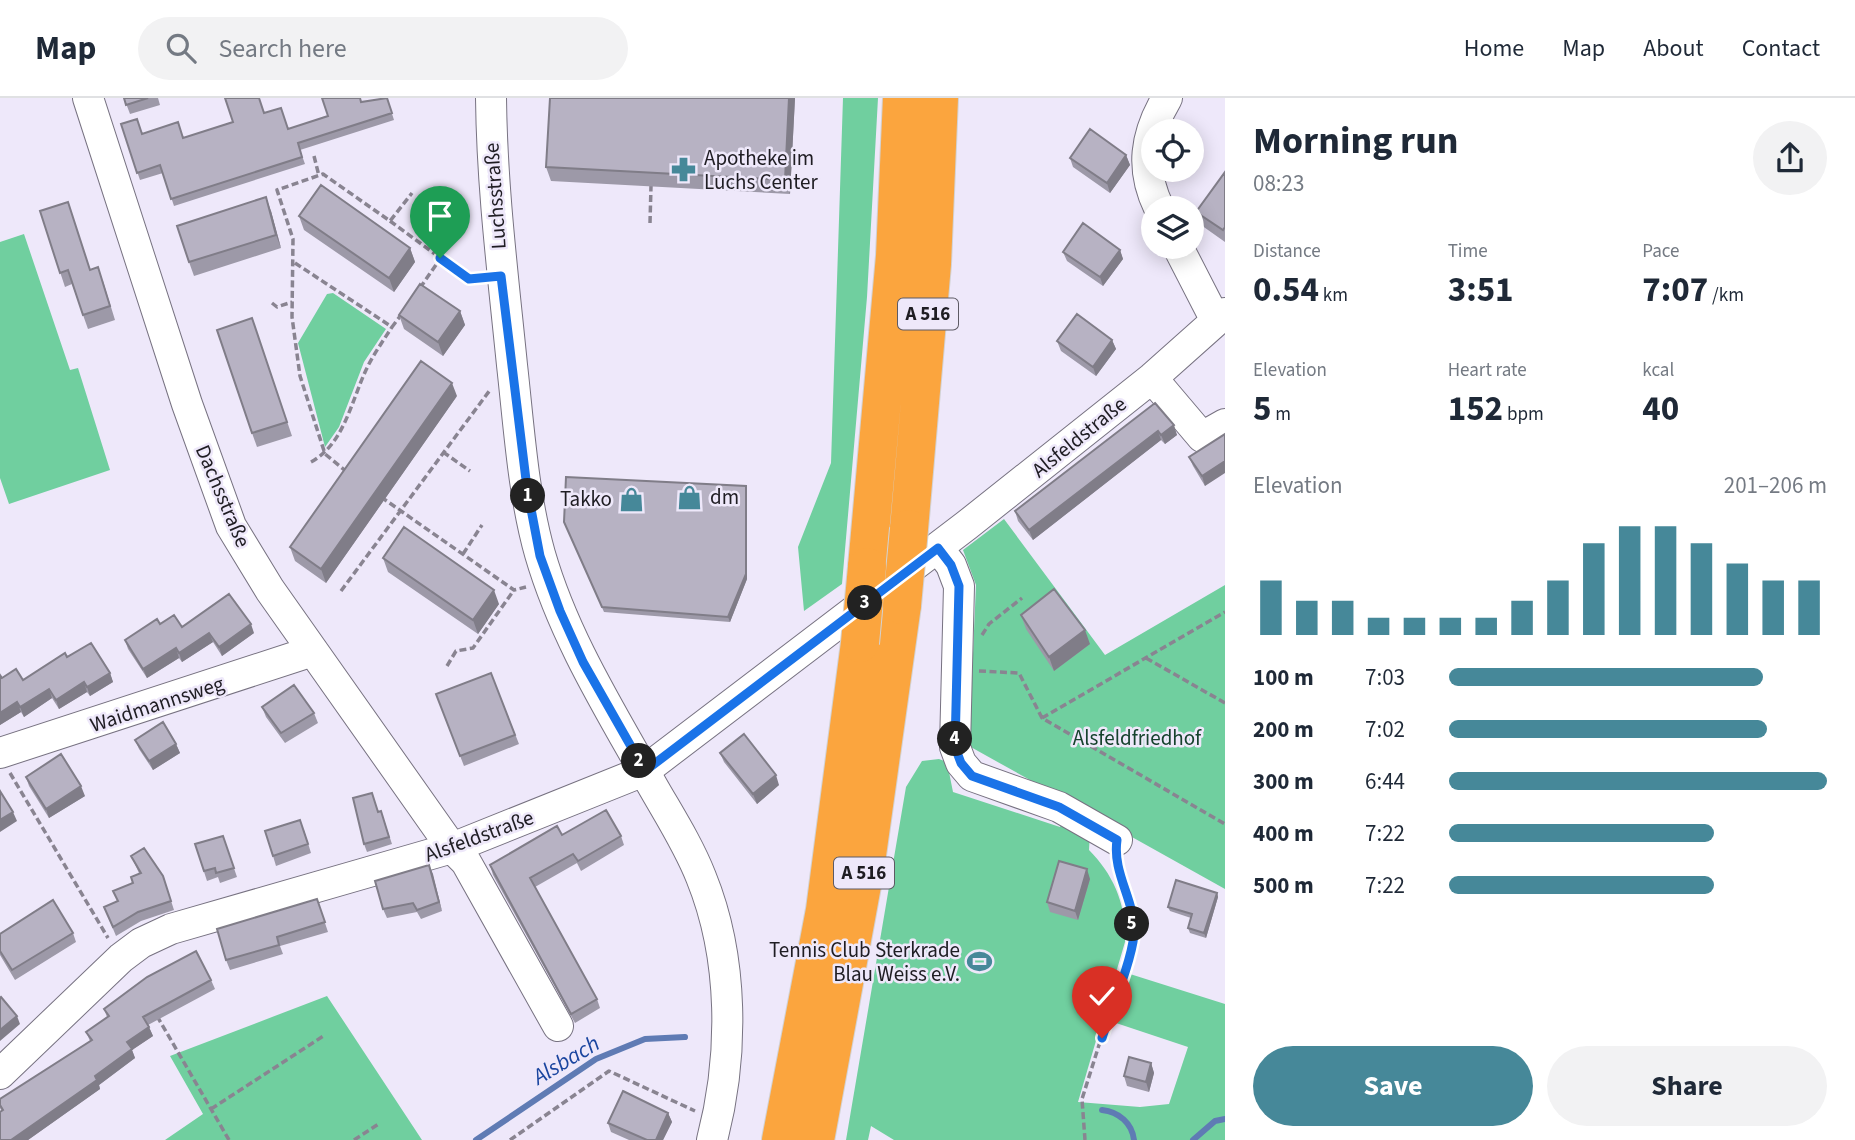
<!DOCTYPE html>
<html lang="en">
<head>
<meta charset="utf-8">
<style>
	:root { --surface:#fff; --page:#f2f2f3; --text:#1f2937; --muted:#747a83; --line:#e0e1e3; --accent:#468899 }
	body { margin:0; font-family:"Source Sans 3",sans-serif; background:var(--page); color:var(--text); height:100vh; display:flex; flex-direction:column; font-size:26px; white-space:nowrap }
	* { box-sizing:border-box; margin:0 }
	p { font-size:23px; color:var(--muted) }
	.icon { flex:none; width:38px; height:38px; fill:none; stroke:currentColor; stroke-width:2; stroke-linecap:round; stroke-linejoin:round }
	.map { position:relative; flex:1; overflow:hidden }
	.drawer { display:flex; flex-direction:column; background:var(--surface); width:630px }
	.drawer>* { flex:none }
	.fabs { position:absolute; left:1141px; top:21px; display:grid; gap:14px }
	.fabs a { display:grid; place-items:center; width:63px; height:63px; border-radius:50%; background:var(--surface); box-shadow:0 4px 18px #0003; font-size:35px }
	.pin { position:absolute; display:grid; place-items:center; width:60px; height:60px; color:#fff; margin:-72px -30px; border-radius:50% 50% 50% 0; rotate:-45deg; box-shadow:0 0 7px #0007 }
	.pin .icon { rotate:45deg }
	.km { position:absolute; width:35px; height:35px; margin:-18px; border-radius:50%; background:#222; color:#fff; font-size:19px; line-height:35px; text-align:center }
	.round { display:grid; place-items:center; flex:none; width:74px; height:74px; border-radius:37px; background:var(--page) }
	.overview { display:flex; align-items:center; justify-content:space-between; height:119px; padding:0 28px }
	h1 { font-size:38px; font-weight:700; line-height:52px }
	.metrics { display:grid; grid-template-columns:repeat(3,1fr); gap:10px; height:119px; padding:7px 28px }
	.metrics div { display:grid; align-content:center }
	.metrics b { font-size:35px; font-weight:700 }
	.metrics small { font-size:19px; font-weight:400 }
	.metrics p { font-size:19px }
	.chart { height:196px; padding:14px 28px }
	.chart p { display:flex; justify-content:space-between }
	.chart svg { width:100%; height:126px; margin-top:7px; stroke:var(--accent); stroke-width:6 }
	.action { display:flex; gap:14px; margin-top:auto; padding:14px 28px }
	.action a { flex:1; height:80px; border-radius:42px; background:var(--accent); color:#fff; font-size:28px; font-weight:700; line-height:80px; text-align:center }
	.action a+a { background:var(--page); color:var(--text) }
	ul { padding:0 28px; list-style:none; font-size:23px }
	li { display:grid; grid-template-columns:112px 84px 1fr; align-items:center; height:52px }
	li i { height:18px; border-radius:9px; background:var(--accent) }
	header { display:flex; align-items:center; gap:42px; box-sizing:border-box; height:98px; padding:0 35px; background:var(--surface); border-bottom:2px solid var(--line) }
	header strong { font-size:33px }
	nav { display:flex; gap:38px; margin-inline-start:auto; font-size:24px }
	.search { width:490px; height:63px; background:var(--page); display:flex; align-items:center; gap:18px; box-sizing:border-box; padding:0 24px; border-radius:38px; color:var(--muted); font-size:26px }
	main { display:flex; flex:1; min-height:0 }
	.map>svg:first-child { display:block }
	.green { fill:#70cf9f }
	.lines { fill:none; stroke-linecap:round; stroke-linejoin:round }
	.stream { stroke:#5f7bb4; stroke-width:6 }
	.minor-casing { stroke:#777281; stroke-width:32 }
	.highway-casing { stroke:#d2d2d3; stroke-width:40 }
	.path { stroke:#898491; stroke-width:3.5; stroke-dasharray:7 3.5; stroke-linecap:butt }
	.minor { stroke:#fff; stroke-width:30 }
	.highway { stroke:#fba53e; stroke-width:38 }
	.highway-bridge-casing { stroke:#d2d2d3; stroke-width:40; stroke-linecap:butt }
	.highway-bridge { stroke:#fba53e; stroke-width:38 }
	.wall { fill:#9d99a8 }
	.shaded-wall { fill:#807d88 }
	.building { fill:#b7b2c3; stroke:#807d88; stroke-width:2 }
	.route-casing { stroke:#fff; stroke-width:14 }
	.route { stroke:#1a73e8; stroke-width:9 }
	.labels { text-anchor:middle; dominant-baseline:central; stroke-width:5; stroke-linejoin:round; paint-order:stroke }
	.shield { fill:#eee8fa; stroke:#5d5a64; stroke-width:2 }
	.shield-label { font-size:19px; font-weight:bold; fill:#1f1d23 }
	.poi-label { font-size:21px; fill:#1f1d23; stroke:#eee8fa; text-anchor:start }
	.street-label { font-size:21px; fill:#1f1d23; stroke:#eee8fa }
	.park-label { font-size:21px; fill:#15422d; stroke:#eee8fa }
	.water-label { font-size:23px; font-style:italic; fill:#1a459f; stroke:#eee8fa }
</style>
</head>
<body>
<header>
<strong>Map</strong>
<div class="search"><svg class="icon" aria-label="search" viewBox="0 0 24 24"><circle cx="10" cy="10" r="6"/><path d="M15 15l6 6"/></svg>Search here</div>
<nav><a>Home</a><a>Map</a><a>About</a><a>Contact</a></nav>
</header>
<main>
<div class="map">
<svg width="1225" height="1042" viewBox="0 0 1225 1042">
	<rect width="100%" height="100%" fill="#eee8fa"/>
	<path class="green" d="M843,0H878L867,199L842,486L804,513L798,449L831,365Z
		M24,136L70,272L78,270L110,372L9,406L0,380V144Z
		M333,195L386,231L364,264L339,329L325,349L298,245L327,196Z
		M1004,421L1105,557L1225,487V791L969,648L976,487L963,452Z
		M939,661L947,664L953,694L1060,729L1064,720L1090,734L1089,752C1114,777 1127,808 1125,844L1078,1004L1140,1009L1169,1006L1188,949L1113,924L1130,876L1225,906V1042H894L871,1028L868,1042H846L906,689L922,663Z
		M327,898L422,1042H165L203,1016L170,958Z"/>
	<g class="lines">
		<path class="stream" d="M1102,1012C1119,1014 1132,1025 1134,1042
			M476,1042L596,961L645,941L685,939
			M1193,1042L1215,1023L1225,1021"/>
		<defs>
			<path id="minor" d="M88,0L187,306L231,428L270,492L452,750L466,764L558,928
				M491,0C492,90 503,177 512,267C519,329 523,396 540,456C564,539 610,612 652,687C669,717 688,746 701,779C734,860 734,958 712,1042
				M1159,110C1140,71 1145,37 1167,0
				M1178,149L1216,223
				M1152,280L1202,339L1225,326
				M938,450L951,467L959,488L955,649L961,665L972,678L1059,709L1117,742
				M0,655L313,553
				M0,976L121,860L141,845L171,831L452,750L644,673L967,427L1152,280L1225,215"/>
			<path id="highway" d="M909,431L932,166L939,0
				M867,469L895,158L902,0
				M781,1042L825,812L860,545
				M815,1042L865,771L902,507"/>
		</defs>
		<use href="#minor" class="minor-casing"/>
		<use href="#highway" class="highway-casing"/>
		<path class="path" d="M314,58L319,78
			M390,123L469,181L480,180
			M650,125L651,88
			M295,165L392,229L401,217
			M420,190L440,161
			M272,205L277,209L292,204
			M443,354L470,373
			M311,364C344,346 351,304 366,272C373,257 383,243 392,229
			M347,374L325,356L300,278L292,219L293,141L277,92L323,76L390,123L412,95
			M381,399L514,492L526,489
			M463,456L482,427
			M341,493L490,292
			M982,537L989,526L1022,500
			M1146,560L1225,605
			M447,568L456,553L473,550L514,492
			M979,573L1019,575L1042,620L1225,726
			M1042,620L1225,514
			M10,675L108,840
			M157,918L229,1042
			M211,1011L325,937
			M354,1042L380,1025
			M510,1042L609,973L695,1013
			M1085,1042L1082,1001L1134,836L1127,798L1115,764"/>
		<use href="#minor" class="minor"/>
		<use href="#highway" class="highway"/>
		<defs>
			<path id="highway-bridge" d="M902,507L909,431
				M860,545L867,469"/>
		</defs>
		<use href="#highway-bridge" class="highway-bridge-casing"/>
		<use href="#highway-bridge" class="highway-bridge"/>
	</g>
	<path class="wall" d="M124,0H158L160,7L130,16Z
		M387,0L394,22L300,52L305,66L174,108L163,75L140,82L121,26L142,36L183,40L264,15L288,31L328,18L361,4Z
		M795,0L790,96L551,83L546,69Z
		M1126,57L1130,67L1110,95L1073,69L1070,60Z
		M1225,74V144L1201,127L1196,114Z
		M40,113L90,171L103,183L115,222L88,231L72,186L65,189Z
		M271,113L281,150L194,178L189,164Z
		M299,118L410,150L415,164L394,194L304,132Z
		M1120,152L1123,161L1103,188L1067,163L1063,154Z
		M460,213L465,227L443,258L404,231L399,217Z
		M252,220L292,338L257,349L252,335Z
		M1112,242L1116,251L1096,278L1061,253L1057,243Z
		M457,298L326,485L295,463L290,449Z
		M1155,305L1177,337L1165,346L1161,342L1033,442L1018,423L1015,413Z
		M1225,336L1205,388L1193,368L1189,359Z
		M747,393V481L730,524L604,514L564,424Z
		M383,460L499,506L478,536L388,474Z
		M1021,517L1090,546L1054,573L1026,531Z
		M160,526L182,529L254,535L222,558L213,544L182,564L179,560L147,580L128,551L125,542Z
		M67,559L110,575L113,584L90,598L87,594L59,611L52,600L24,619L21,614L0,627V577L2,580L23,582Z
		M491,575L519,646L464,668L436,596Z
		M262,609L314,615L318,625L285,645L266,619Z
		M135,642L176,646L180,655L153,672L139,651Z
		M720,655L779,687L757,706L724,664Z
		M26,679L85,698L49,720L29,688Z
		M381,713L392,746L367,754L364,746L378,714Z
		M304,732L311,755L276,768L273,758Z
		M562,737L621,738L624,747L581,773L577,765L535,789L597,901L600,910L575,925L493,777L490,767Z
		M223,738L237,779L220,785L218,779L207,783L195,746Z
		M131,758L163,778L174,812L141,823L116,838L104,809L117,803L139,775Z
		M429,767L442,813L421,821L417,814L387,820L383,811Z
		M1090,781L1078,822L1050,814L1047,804Z
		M1217,795L1218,799L1206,840L1190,835L1188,830L1191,820L1170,813L1168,809Z
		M317,801L328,834L280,848L283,856L230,872L226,862Z
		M73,835L76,844L15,882L0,857V836Z
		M211,882L215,891L148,927L153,938L132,952L135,960L99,987L100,991L28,1042H0L2,1014L0,1010V1001L90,943L86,934L107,919L104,911Z
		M1151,965L1154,975L1149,994L1127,988L1124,978Z
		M668,1015L672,1024L663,1042H629L611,1034L608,1025Z"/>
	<path class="shaded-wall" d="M789,0H795L790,96L785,82Z
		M1126,57L1130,67L1110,95L1107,85Z
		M266,99L271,113L281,150L276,137Z
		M410,150L415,164L394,194L389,180Z
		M1120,152L1123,161L1103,188L1100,179Z
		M460,213L465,227L443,258L438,244Z
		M1112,242L1116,251L1096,278L1093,269Z
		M452,285L457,298L326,485L321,471Z
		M1174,327L1177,337L1165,346L1161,337Z
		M1158,333L1161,342L1033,442L1029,432Z
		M1225,363V375L1205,388L1202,378Z
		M746,388L747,393V481L730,524L728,519Z
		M494,492L499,506L478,536L473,522Z
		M251,526L254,535L222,558L219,549Z
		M1085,532L1090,546L1054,573L1049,559Z
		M209,535L213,544L182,564L179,555Z
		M176,550L179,560L147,580L143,571Z
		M110,575L113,584L90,598L87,589Z
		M84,584L87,594L59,611L56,602Z
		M49,591L52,600L24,619L20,609Z
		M17,604L21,614L0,627V615Z
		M176,646L180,655L153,672L149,663Z
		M776,677L779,687L757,706L753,696Z
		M81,688L85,698L49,720L46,711Z
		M13,714L17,723L0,734V722Z
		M429,767L433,776L442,813L439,804Z
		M1087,771L1090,781L1078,822L1075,813Z
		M1217,795L1218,799L1206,840L1204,835Z
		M17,918L20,926L0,943V932Z
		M149,929L153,938L132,952L135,960L99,987L100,991L28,1042H11L95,978L127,944Z
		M1151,965L1154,975L1149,994L1146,984Z
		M668,1015L672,1024L663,1042H656Z"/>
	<path class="building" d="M124,0H148L126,7Z
		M225,0H259L264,15L281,10L288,31L328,18L322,0H360L361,4L387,0L392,15L298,45L302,59L171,101L160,67L137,75L121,26L137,21L142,36L178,24L183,40L233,24Z
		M550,0H789L785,82L546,69Z
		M1090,31L1126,57L1107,85L1070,60Z
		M1225,74V129L1223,132L1196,114Z
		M321,87L410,150L389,180L299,118Z
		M266,99L276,137L189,164L177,128Z
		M68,104L90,172L98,169L110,208L83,217L68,172L60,175L40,113Z
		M1083,125L1120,152L1100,179L1063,154Z
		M420,186L460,213L438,244L399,217Z
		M1077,216L1112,242L1093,269L1057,243Z
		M252,220L287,324L252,335L217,232Z
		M421,263L452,285L321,471L290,449Z
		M1155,305L1174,327L1161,337L1158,333L1029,432L1015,413Z
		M1225,336V363L1202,378L1189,359Z
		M566,379L746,388V476L728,519L602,509L564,424Z
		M404,429L494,492L473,522L383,460Z
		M1054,491L1085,532L1049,559L1021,517Z
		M229,496L251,526L219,549L209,535L179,555L176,550L143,571L125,542L157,521L160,526L174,517L182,529Z
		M91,545L110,575L87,589L84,584L56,602L49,591L20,609L17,604L0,615V577L2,580L16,571L23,582L65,555L67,559Z
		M491,575L515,637L460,658L436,596Z
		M294,587L314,615L281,635L262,609Z
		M163,624L176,646L149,663L135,642Z
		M744,636L776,677L753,696L720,655Z
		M61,656L81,688L46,711L26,679Z
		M0,693L13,714L0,722Z
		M372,695L378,714L381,713L389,739L364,746L353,700Z
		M606,712L621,738L578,763L573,756L530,780L597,901L571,916L490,767L557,728L562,737Z
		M300,722L308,746L273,758L265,733Z
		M223,738L234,770L216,775L215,770L204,773L195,746Z
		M144,750L163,778L171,803L138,814L113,829L104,809L118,803L113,793L133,785L131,779L141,775L131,758Z
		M1059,763L1087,771L1075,813L1047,804Z
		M429,767L439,804L417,812L413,805L383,811L375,783Z
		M1176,782L1217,795L1204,835L1188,830L1192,816L1168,809Z
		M317,801L325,824L277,839L279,847L226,862L217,831Z
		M53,802L73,835L12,872L0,853V836Z
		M196,853L211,882L143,919L149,929L127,944L132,951L95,978L97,982L11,1042H0V1014L3,1012L0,1007V1001L92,942L86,934L109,918L104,911L147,879Z
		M1,899L17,918L0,932V900Z
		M1129,959L1151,965L1146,984L1124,978Z
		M623,993L668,1015L656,1042H647L608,1025Z"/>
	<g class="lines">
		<defs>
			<path id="route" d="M440,160L469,181L501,178L527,390L540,458L560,513L583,564L645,673L938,450L951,467L959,488L955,649L961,665L972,678L1059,709L1117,742C1112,776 1136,803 1134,837C1131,865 1111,912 1102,940"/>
		</defs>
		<use href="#route" class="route-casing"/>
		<use href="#route" class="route"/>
	</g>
	<defs>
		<symbol id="pharmacy-bare" viewBox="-9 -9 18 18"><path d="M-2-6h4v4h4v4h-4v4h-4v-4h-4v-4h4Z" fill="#468899" stroke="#eee8fa" stroke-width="2.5" paint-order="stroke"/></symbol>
		<symbol id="shop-bare" viewBox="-9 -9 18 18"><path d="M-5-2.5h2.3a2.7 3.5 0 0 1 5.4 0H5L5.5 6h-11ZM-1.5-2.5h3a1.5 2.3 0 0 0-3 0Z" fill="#468899" stroke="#eee8fa" stroke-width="2.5" paint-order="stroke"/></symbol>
		<symbol id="stadium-bare" viewBox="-9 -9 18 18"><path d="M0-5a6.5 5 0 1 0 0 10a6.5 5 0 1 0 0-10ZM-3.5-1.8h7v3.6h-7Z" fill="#468899" stroke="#eee8fa" stroke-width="2.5" paint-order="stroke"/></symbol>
	</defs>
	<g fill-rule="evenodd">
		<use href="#pharmacy-bare" x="666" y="54" width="35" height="35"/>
		<use href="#shop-bare" x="672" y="382" width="35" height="35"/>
		<use href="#shop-bare" x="614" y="384" width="35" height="35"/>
		<use href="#stadium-bare" x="962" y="846" width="35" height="35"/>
	</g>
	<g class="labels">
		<g class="shield">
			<rect x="898" y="200.5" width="60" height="31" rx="5"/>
			<rect x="834" y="759.5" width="60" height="31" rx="5"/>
		</g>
		<g class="shield-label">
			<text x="928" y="216">A 516</text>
			<text x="864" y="775">A 516</text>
		</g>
		<g class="poi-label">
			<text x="704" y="60">Apotheke im<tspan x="704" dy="24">Luchs Center</tspan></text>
			<text x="710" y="399">dm</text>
			<text x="612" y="401" text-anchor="end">Takko</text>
			<text x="960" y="852" text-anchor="end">Tennis Club Sterkrade<tspan x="960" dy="24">Blau Weiss e.V.</tspan></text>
		</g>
		<g class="street-label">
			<text transform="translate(495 98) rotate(-94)">Luchsstraße</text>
			<text transform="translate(1079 339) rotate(-39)">Alsfeldstraße</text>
			<text transform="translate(223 398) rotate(67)">Dachsstraße</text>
			<text transform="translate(157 606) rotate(-18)">Waidmannsweg</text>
			<text transform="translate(479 738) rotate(-20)">Alsfeldstraße</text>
		</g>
		<g class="park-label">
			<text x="1137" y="640">Alsfeldfriedhof</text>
		</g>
		<g class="water-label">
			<text transform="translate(566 962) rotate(-31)">Alsbach</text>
		</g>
	</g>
</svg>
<div class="fabs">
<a><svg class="icon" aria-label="locate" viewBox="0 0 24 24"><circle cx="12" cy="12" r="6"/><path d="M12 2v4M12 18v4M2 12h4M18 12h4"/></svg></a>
<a><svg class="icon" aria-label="layers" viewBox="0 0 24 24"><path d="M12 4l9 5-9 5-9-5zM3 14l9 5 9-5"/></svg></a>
</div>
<div class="pin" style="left:440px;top:160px;background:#1e9e55"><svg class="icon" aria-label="arrive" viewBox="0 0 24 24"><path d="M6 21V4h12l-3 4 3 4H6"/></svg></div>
<div class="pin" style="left:1102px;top:940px;background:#d93025"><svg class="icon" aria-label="check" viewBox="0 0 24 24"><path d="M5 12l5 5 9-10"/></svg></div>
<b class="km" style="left:528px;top:398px">1</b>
<b class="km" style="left:639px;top:663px">2</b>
<b class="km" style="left:865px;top:505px">3</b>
<b class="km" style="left:955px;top:641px">4</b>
<b class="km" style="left:1132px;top:826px">5</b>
</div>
<section class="drawer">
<div class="overview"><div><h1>Morning run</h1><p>08:23</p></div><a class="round"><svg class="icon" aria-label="share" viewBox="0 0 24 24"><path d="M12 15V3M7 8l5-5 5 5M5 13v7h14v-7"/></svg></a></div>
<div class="metrics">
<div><p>Distance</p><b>0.54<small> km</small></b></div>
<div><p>Time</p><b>3:51</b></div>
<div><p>Pace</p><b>7:07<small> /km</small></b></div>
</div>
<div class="metrics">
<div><p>Elevation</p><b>5<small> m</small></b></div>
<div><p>Heart rate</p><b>152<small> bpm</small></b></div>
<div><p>kcal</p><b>40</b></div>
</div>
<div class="chart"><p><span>Elevation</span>201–206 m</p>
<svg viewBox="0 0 160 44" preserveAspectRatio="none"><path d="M5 44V25M15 44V32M25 44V32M35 44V38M45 44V38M55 44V38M65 44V38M75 44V32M85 44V25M95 44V12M105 44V6M115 44V6M125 44V12M135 44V19M145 44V25M155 44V25"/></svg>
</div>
<ul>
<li><b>100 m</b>7:03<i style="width:83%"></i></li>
<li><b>200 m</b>7:02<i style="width:84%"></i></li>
<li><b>300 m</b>6:44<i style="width:100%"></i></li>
<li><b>400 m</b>7:22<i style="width:70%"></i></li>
<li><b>500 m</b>7:22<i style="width:70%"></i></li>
</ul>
<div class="action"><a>Save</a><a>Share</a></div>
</section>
</main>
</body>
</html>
